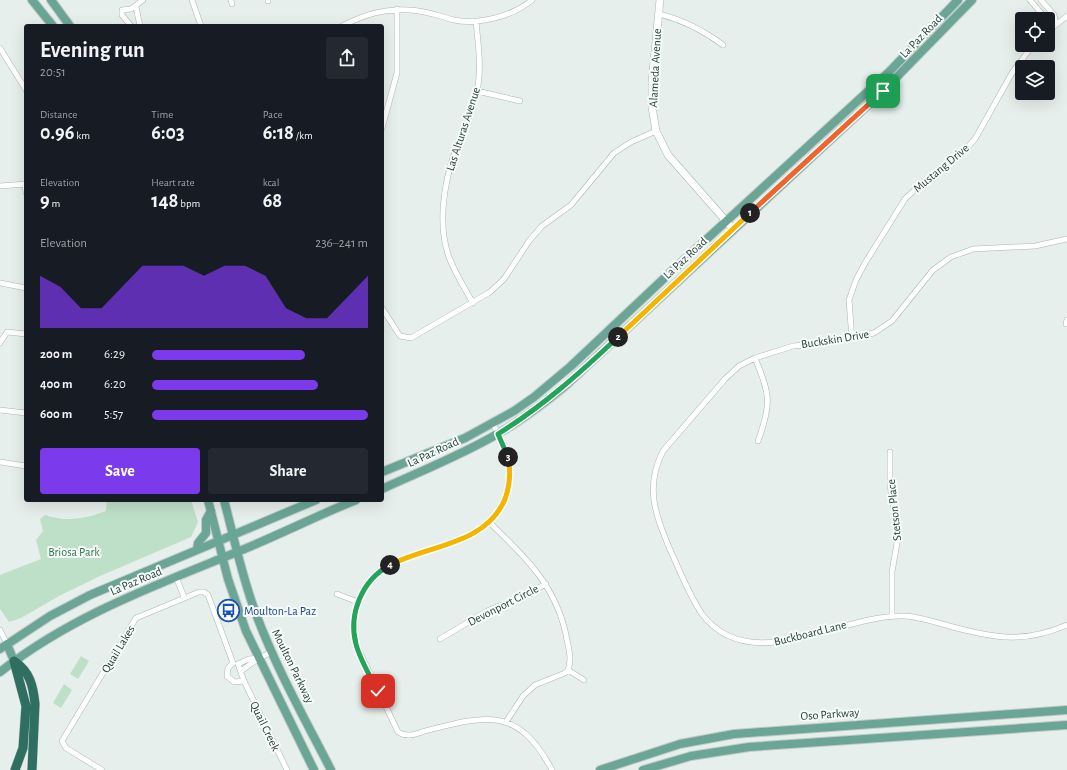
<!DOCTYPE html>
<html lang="en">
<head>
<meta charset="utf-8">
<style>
	:root { --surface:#171b24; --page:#242831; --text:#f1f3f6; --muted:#9ea1a6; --accent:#7c3aed }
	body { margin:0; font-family:"Alegreya Sans",sans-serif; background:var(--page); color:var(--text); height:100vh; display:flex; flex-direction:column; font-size:15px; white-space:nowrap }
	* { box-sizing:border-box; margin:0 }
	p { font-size:13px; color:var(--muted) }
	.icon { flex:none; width:22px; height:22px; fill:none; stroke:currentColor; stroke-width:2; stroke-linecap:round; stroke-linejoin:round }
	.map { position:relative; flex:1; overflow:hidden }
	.sheet { position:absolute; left:24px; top:24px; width:360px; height:478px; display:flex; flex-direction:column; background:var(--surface); border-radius:4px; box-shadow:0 4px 16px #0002 }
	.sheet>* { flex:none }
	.buttons { position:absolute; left:1015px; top:12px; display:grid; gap:8px }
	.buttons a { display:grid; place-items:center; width:40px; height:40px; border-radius:4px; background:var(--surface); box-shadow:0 4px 16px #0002; font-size:20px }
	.pin { position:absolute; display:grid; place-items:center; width:34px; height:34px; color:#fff; margin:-17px; border-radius:8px; box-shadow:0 2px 6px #0006 }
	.km { position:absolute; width:20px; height:20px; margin:-10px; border-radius:50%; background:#222; color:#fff; font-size:11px; line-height:20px; text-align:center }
	.round { display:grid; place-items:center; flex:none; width:42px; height:42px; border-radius:4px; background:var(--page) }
	.overview { display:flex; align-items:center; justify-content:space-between; height:68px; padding:0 16px }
	h1 { font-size:22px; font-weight:700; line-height:30px }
	.figures { display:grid; grid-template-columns:repeat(3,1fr); gap:6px; height:68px; padding:4px 16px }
	.figures div { display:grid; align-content:center }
	.figures b { font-size:20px; font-weight:700 }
	.figures small { font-size:11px; font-weight:400 }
	.figures p { font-size:11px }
	.chart { height:112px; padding:8px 16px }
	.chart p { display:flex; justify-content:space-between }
	.chart svg { width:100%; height:72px; margin-top:4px; fill:var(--accent); opacity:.7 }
	.action { display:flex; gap:8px; margin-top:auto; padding:8px 16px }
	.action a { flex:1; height:46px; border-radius:4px; background:var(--accent); color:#fff; font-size:16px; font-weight:700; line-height:46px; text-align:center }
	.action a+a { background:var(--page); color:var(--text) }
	ul { padding:0 16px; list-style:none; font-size:13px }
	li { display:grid; grid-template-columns:64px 48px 1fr; align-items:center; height:30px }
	li i { height:10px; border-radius:5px; background:var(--accent) }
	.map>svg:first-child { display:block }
	.green { fill:#bfe0c8 }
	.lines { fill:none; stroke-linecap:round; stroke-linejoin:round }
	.street-casing { stroke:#a8b8b2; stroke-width:6 }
	.secondary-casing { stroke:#a4bbb3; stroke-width:8 }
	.primary-casing { stroke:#c2cac8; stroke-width:10 }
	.highway-casing { stroke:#c2cac8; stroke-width:10 }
	.street { stroke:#fff; stroke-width:5 }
	.secondary { stroke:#fff; stroke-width:7 }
	.primary { stroke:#6aa596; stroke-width:8 }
	.highway { stroke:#2f6f62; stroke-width:9 }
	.split-1-casing { stroke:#fff; stroke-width:8 }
	.split-2-casing { stroke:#fff; stroke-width:8 }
	.split-3-casing { stroke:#fff; stroke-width:8 }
	.split-4-casing { stroke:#fff; stroke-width:8 }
	.split-5-casing { stroke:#fff; stroke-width:8 }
	.split-1 { stroke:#f0652b; stroke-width:5 }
	.split-2 { stroke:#f5b400; stroke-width:5 }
	.split-3 { stroke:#22a559; stroke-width:5 }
	.split-4 { stroke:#f5b400; stroke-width:5 }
	.split-5 { stroke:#22a559; stroke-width:5 }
	.labels { text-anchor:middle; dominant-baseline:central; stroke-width:4; stroke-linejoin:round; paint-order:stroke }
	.street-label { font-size:12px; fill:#24423a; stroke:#f7fbf9 }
	.park-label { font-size:12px; fill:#2d7a4b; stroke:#f7fbf9 }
	.transit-label { font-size:12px; fill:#164399; stroke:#f7fbf9; text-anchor:start }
</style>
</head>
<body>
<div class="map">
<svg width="1067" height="770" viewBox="0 0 1067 770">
	<rect width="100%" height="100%" fill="#e6efeb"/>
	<path class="green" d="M107,500H191L198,522L191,537L100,576L59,596L21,618L9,622L0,609V575L41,559L36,540L43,531L40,519L45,515C65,522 86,519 106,511Z
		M81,656L89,661L78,679L70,674Z
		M64,684L72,690L61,708L53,703Z"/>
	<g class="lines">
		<defs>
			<path id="street" d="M192,0L201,26
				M231,0L232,4
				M268,0V1
				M1030,0L1046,19
				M1041,0L1054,15L1056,24
				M136,7L140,26
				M659,14C683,20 703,30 723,45
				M131,26L122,15V10L131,9L143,0
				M342,26C364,15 384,8 409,10C424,10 439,16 454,20C479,25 513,16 532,0
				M1048,31L1067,16
				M0,48L26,90
				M477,91L520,101
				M382,128L397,73V9
				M25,184L26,193
				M0,186L26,184
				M1067,239L1035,246L973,249L951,257L933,270L892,321L874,333L827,343L793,346L755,358L739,366L725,379L663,451C644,488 656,516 671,552C681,573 689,595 702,614C751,679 842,613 905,616C920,617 935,622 949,626C994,638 1022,644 1067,625
				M0,283L26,288
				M473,303C465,289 457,276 451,262C436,228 444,182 456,148C463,129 473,111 477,91C482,68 478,44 476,21
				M382,308L400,336L411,338L490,292L504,279L529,241L542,226L571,205L614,153L631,142L656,131
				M1066,324L1067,320
				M852,339L849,300L856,280L865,263L905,199L921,184L964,151L975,139L1012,73L1033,45
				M0,343L7,332L26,334
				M755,358C770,395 772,403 758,441
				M0,410L26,413
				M493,424C498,434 505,445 508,457C516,492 497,523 465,538C453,543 440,547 428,551C412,556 394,560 380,571C358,588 351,617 356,644L398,732C407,738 416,734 425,731C486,715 518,706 552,770
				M890,452V485L898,537L892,572V616
				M0,462L26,466
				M489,522C526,557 558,588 567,640C569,650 572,660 568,670
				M176,577L184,597
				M337,594L358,602
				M0,630L7,644
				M440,639L487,611L519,598L546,584
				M233,663L228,668L227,676L234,682L244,681
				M238,664L244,681L287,770
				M238,664L249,659L259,658
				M241,671L259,658L272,652
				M506,722L523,696L535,685L565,673L568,670L584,680
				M102,770L66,748L62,741L136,618L199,592H204L208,595L233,663"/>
			<path id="secondary" d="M660,0L652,82V107L656,131L668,155L733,229"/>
			<path id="primary" d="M32,0L53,26
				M51,0L70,26
				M382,472L465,438L514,411L534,397L571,366L673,270L889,72L958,0
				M382,489C421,471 462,455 499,433C522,420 543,404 564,387L883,91L972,0
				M208,500L228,579L246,631L314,770
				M224,500C234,538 242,577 256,614C276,668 305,719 331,770
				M197,550L198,543L206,533V520L211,511
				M7,644L14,661
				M0,649L50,616L90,595L316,500
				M0,672C71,616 154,586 237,552C277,536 316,516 356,500
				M600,770L680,744L734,734L1067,710
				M643,770L691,756L749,747L1067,725"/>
			<path id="highway" d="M14,661C30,672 33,685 35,704L32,770
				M14,661L26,706L23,748L15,770"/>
		</defs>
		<use href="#street" class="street-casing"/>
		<use href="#secondary" class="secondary-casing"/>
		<use href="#primary" class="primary-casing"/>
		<use href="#highway" class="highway-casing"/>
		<use href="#street" class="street"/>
		<use href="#secondary" class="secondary"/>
		<use href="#primary" class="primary"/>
		<use href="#highway" class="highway"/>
	</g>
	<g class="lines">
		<defs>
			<path id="split-1" d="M750,213L883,91"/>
			<path id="split-2" d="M618,337L750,213"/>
			<path id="split-3" d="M508,457L498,434C543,406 580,373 618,337"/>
			<path id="split-4" d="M390,565C428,545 486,545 505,499C510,485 511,471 508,457"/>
			<path id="split-5" d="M378,691C370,676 360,660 356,644C348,614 362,580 390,565"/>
		</defs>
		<use href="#split-1" class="split-1-casing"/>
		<use href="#split-2" class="split-2-casing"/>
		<use href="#split-3" class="split-3-casing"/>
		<use href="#split-4" class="split-4-casing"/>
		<use href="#split-5" class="split-5-casing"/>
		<use href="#split-1" class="split-1"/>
		<use href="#split-2" class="split-2"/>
		<use href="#split-3" class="split-3"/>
		<use href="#split-4" class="split-4"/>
		<use href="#split-5" class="split-5"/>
	</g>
	<defs>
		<symbol id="bus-ring" viewBox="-11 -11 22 22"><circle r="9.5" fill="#f7fbf9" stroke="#1a4fb4" stroke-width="1.5"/><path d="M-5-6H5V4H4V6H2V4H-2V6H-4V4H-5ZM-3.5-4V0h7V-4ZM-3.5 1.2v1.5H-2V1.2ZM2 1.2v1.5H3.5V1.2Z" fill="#1a4fb4"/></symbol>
	</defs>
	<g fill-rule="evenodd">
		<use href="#bus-ring" x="216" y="598" width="25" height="25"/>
	</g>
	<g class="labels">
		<g class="street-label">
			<text transform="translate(921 36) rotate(-46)">La Paz Road</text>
			<text transform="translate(655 68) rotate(-87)">Alameda Avenue</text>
			<text transform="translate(463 129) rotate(-72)">Las Alturas Avenue</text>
			<text transform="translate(941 168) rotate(-40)">Mustang Drive</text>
			<text transform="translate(685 258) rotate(-43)">La Paz Road</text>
			<text transform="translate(835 339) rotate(-9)">Buckskin Drive</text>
			<text transform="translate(433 452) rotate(-25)">La Paz Road</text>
			<text transform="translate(894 510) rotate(-96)">Stetson Place</text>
			<text transform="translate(136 581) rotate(-23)">La Paz Road</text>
			<text transform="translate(503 605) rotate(-27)">Devonport Circle</text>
			<text transform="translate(810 633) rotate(-14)">Buckboard Lane</text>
			<text transform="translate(118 649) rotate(-59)">Quail Lakes</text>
			<text transform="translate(293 666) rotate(64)">Moulton Parkway</text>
			<text transform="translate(830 714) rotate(-4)">Oso Parkway</text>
			<text transform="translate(265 726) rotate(64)">Quail Creek</text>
		</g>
		<g class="park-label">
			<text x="74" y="552">Briosa Park</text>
		</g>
		<g class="transit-label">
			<text x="244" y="611">Moulton-La Paz</text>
		</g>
	</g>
</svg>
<div class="buttons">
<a><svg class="icon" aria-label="locate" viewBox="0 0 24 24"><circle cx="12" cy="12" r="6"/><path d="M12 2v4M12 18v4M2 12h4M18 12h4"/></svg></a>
<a><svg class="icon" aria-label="layers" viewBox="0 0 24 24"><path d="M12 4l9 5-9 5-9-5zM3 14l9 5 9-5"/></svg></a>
</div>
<div class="pin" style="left:883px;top:91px;background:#1e9e55"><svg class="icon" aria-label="arrive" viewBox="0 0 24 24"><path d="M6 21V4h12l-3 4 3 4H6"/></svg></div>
<div class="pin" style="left:378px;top:691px;background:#d93025"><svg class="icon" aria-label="check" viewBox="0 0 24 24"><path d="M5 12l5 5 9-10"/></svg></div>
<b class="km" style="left:750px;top:213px">1</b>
<b class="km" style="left:618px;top:337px">2</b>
<b class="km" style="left:508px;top:457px">3</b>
<b class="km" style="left:390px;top:565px">4</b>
<section class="sheet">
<div class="overview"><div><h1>Evening run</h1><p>20:51</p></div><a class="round"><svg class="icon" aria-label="share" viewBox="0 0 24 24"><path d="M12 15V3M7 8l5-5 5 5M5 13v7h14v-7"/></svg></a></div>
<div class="figures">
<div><p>Distance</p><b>0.96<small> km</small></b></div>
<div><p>Time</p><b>6:03</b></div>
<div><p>Pace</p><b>6:18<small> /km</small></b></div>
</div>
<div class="figures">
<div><p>Elevation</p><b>9<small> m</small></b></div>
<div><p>Heart rate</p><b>148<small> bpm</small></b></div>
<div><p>kcal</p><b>68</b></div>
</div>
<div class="chart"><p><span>Elevation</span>236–241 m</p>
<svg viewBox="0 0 160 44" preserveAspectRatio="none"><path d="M0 44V12L10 19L20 32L30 32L40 19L50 6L60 6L70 6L80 12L90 6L100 6L110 12L120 32L130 38L140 38L150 25L160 12V44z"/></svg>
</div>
<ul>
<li><b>200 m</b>6:29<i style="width:71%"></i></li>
<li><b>400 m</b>6:20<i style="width:77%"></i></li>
<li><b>600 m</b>5:57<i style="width:100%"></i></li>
</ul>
<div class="action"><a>Save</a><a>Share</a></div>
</section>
</div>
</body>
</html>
